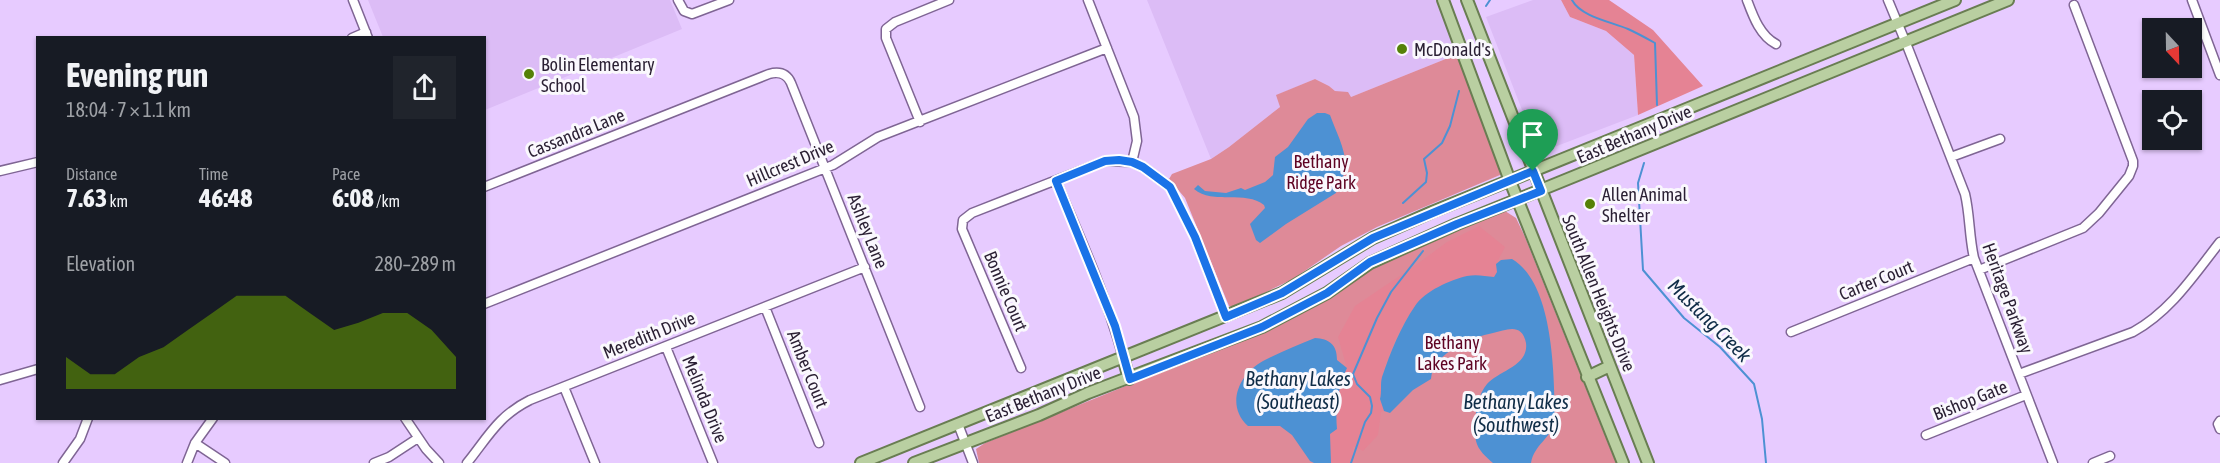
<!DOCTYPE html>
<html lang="en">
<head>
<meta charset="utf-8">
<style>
	:root { --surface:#171b24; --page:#20242c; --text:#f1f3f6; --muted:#9ea1a6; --accent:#558108 }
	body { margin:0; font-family:"Asap Condensed",sans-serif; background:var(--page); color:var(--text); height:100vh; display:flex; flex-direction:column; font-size:22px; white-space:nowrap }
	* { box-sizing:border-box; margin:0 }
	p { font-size:20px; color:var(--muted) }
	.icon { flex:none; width:33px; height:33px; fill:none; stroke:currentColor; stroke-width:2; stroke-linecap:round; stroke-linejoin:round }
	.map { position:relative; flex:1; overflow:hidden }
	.side { position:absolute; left:36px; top:36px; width:450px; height:384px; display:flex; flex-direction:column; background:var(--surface); border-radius:0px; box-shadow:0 2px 4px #0004 }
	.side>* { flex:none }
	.needle { width:39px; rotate:158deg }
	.tools { position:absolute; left:2142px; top:18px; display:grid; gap:12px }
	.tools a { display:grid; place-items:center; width:60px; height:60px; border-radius:0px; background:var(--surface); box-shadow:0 2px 4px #0004; font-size:30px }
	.pin { position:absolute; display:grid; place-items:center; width:51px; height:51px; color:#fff; margin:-62px -26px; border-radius:50% 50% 50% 0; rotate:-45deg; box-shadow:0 0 6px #0007 }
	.pin .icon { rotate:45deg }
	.round { display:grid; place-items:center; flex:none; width:63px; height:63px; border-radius:0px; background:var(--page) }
	.overview { display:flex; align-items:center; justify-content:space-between; height:102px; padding:0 30px }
	h1 { font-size:33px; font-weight:700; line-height:45px }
	.figures { display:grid; grid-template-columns:repeat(3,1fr); gap:9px; height:102px; padding:6px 30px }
	.figures div { display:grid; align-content:center }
	.figures b { font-size:26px; font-weight:700 }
	.figures small { font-size:16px; font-weight:400 }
	.figures p { font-size:16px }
	.chart { height:168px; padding:12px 30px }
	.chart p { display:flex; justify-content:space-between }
	.chart svg { width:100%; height:108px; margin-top:6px; fill:var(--accent); opacity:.7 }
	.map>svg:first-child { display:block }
	.built { fill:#dcbcf6 }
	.green { fill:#de8a98 }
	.forest { fill:#e58394 }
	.water { fill:#4d91d3 }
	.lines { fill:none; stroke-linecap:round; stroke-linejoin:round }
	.stream { stroke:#4d91d3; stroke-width:2 }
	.minor-casing { stroke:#7f6594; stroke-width:11 }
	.major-casing { stroke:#697d52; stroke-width:14 }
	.minor { stroke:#fff; stroke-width:8 }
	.major { stroke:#b9cfa1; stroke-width:10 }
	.route-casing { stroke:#fff; stroke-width:12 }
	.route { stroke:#1a73e8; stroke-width:8 }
	.poi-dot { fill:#558108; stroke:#faf8fd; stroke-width:2 }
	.labels { text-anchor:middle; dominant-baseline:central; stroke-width:6; stroke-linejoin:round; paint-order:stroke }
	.poi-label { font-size:18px; fill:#2a1f33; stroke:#faf8fd; text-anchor:start }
	.street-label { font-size:18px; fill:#2a1f33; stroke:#faf8fd }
	.park-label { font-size:18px; fill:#5e0323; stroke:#faf8fd }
	.water-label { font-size:20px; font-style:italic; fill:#0f2c47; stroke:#faf8fd }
</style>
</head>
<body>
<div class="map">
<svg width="2220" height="463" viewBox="0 0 2220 463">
	<rect width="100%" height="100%" fill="#e7cbff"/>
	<path class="built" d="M368,0H670L682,29L485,110L484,38L383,37Z
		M1147,0H1437L1458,54L1351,97L1335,91L1329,86L1315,79L1277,95L1280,107L1229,147L1211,159Z
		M1533,0H1561L1570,17L1606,31L1634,55L1638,115L1549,149L1536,146L1486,17Z"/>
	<path class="green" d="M1458,54L1501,169L1500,175L1377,227L1341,246L1293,279L1237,306H1229L1185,198L1169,179L1172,174L1211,159L1229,147L1280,107L1276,95L1315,79L1329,86L1335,91L1348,92L1351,97Z
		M1505,211L1516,218L1525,237L1616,463H979L976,449L985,443L1279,324L1302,313L1382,263Z"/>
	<path class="forest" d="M1561,0H1609L1653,30L1703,86L1638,115L1634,55L1606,31L1570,17Z
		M1479,226L1505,247L1496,264L1497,272L1494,277C1427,270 1399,320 1382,377C1380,384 1382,391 1380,399L1384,411L1381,412L1378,435L1363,451L1353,446V463H1331L1330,434L1337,429C1336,408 1338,387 1347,368L1338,337L1355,306L1416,265L1447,242Z"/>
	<path class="water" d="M1317,113H1325L1330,115C1336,132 1348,153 1345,171C1343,179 1338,184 1336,193L1286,224L1260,243L1256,240L1250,224L1265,208L1264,205C1246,190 1213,205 1194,189L1198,185L1205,191L1226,193L1241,188L1245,190L1265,182L1273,175L1275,157L1288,147L1308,119Z
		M1512,259C1555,284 1554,379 1555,422C1550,439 1534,445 1531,463H1493C1486,457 1478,450 1476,441C1473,426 1476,396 1487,384C1498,371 1529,366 1526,343C1522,322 1506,330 1493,333C1472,337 1433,353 1431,379L1413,390L1390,413L1384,411L1380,399C1382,391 1380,384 1382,377C1390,353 1401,326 1415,306C1425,291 1450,280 1467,276C1476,274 1485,276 1494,277L1497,272L1496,264L1501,260Z
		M1315,338C1329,339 1337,344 1337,360L1347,368C1338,387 1335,409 1337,429L1330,434L1331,463H1314L1310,461L1292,435L1280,426H1248C1225,405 1239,374 1263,361C1280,352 1298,345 1315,338Z"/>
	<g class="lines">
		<path class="stream" d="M1572,0C1581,17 1612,22 1628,29C1637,33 1646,38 1655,43L1657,105
			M1486,6L1490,0
			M1644,163L1638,183L1643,270L1684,318L1720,347L1754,384L1762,419L1766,463
			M1403,203L1426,182L1427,173L1424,159L1442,143L1450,126L1459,91
			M1351,463L1365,422L1371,413L1372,406L1370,397L1357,384L1353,374L1377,318L1391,292L1423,251"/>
		<defs>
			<path id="minor" d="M353,0L368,38
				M678,0L684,11L692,14L729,0
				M1088,0L1134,117L1137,141L1132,162
				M1747,0C1753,16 1760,36 1776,44
				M1888,0L1908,48L1965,194C1970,215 1969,236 1974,258L2053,463
				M2192,0L2220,75
				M352,38L366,32
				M920,122L886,38V29L895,22L949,0
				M1951,157L2000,139
				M0,171L38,162
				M1056,181C1081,239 1106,296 1123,357
				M484,187L769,74C780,71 787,74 791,83L920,407
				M1979,270L2083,228L2099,213L2129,176L2133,166V161L2074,5
				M484,304L833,165L878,137L1107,48
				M765,307L819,443
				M1791,332L1974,258
				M666,347L713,463
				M1021,368L962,229L963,220L972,213L1105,161L1132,162L1143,167L1170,187L1195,237L1226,317
				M2019,374L2133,332C2171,311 2194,275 2220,242
				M0,380L38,369
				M564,387L595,463
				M405,418L426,449L439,463
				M2220,421L2218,424L2220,429
				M958,424L973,463
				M1926,435L2026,395
				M195,443L225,463
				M63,463L80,439L88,418
				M187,463L195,443L213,418
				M374,463L389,457L418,438
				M467,463C488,437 498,416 530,400L865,267
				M2093,463L2110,456"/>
			<path id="major" d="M1443,0L1510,181L1623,463
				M1467,0L1648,463
				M1123,357L1129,379
				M1587,377L1610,366
				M861,463L1282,293L1373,238L1432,212L1955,0
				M914,463L1039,415L1088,393L1262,327L1327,293L1370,263L1457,224L2008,0"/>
		</defs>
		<use href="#minor" class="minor-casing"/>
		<use href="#major" class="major-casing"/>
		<use href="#minor" class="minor"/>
		<use href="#major" class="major"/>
	</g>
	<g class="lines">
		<defs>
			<path id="route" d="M1119,160L1132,162L1143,167L1170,187L1195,237L1226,317L1282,293L1373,238L1533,171L1541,191L1457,224L1370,262L1327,293L1262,327L1130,379L1115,326L1056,181L1105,161Z"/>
		</defs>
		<use href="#route" class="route-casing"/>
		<use href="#route" class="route"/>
	</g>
	<g class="poi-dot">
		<circle cx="1402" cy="49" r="6"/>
		<circle cx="529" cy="74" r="6"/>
		<circle cx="1590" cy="204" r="6"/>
	</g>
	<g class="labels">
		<g class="poi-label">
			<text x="1414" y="49">McDonald's</text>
			<text x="541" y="64">Bolin Elementary<tspan x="541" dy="21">School</tspan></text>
			<text x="1602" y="194">Allen Animal<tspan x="1602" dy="21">Shelter</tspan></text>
		</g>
		<g class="street-label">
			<text transform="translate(576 133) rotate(-22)">Cassandra Lane</text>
			<text transform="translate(1634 134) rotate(-23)">East Bethany Drive</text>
			<text transform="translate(790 163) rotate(-23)">Hillcrest Drive</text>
			<text transform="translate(868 231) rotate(68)">Ashley Lane</text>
			<text transform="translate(1876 280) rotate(-22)">Carter Court</text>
			<text transform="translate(1006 291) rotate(67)">Bonnie Court</text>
			<text transform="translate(1599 293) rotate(68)">South Allen Heights Drive</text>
			<text transform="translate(2008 298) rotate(70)">Heritage Parkway</text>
			<text transform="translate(649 335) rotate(-22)">Meredith Drive</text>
			<text transform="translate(808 369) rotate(68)">Amber Court</text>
			<text transform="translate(1043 394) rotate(-22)">East Bethany Drive</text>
			<text transform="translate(705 399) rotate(68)">Melinda Drive</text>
			<text transform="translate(1970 400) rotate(-22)">Bishop Gate</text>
		</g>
		<g class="park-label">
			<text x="1321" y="161">Bethany<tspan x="1321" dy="21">Ridge Park</tspan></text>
			<text x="1452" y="342">Bethany<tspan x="1452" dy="21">Lakes Park</tspan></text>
		</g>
		<g class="water-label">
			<text transform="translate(1710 320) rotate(45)">Mustang Creek</text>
			<text x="1298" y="378">Bethany Lakes<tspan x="1298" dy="23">(Southeast)</tspan></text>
			<text x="1516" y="401">Bethany Lakes<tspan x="1516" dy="23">(Southwest)</tspan></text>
		</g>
	</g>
</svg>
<div class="tools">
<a><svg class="needle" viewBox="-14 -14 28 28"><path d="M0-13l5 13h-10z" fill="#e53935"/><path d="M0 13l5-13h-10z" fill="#9ea1a6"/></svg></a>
<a><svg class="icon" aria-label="locate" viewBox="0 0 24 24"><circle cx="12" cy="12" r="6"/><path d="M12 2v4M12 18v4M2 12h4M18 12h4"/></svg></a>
</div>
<div class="pin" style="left:1533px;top:171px;background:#1e9e55"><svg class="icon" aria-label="arrive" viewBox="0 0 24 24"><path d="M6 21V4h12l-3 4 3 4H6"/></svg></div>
<section class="side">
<div class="overview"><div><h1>Evening run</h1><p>18:04 · 7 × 1.1 km</p></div><a class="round"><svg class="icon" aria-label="share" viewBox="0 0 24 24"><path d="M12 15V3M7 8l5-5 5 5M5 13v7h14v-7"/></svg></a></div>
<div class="figures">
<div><p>Distance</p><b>7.63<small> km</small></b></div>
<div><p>Time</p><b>46:48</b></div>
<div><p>Pace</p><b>6:08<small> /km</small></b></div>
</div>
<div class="chart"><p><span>Elevation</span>280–289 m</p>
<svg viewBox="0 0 160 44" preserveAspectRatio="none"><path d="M0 44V31L10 38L20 38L30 31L40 27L50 20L60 13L70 6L80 6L90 6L100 13L110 20L120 17L130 13L140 13L150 20L160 31V44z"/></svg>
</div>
</section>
</div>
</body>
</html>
